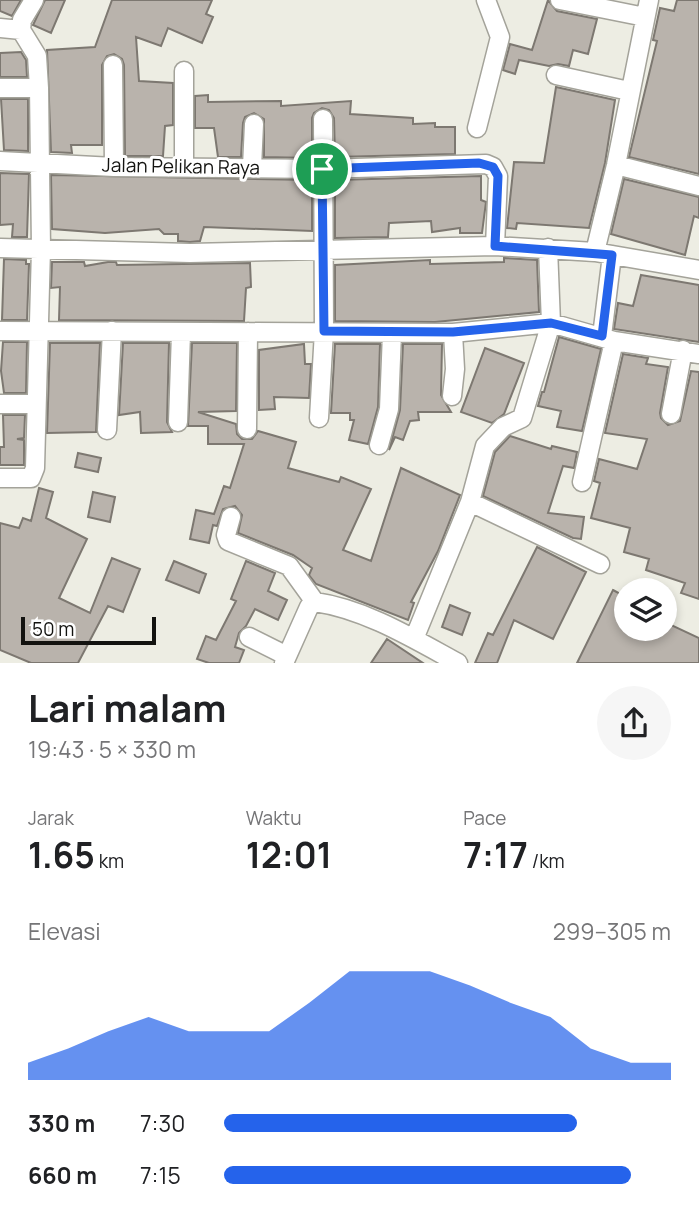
<!DOCTYPE html>
<html lang="id">
<head>
<meta charset="utf-8">
<style>
	:root { --surface:#fff; --page:#f6f6f6; --text:#202124; --muted:#757577; --accent:#2563eb }
	body { margin:0; font-family:Manrope,sans-serif; background:var(--page); color:var(--text); height:100vh; display:flex; flex-direction:column; font-size:26px; white-space:nowrap }
	* { box-sizing:border-box; margin:0 }
	p { font-size:23px; color:var(--muted) }
	.icon { flex:none; width:38px; height:38px; fill:none; stroke:currentColor; stroke-width:2; stroke-linecap:round; stroke-linejoin:round }
	.map { position:relative; height:663px; overflow:hidden }
	.drawer { display:flex; flex-direction:column; background:var(--surface); flex:1 }
	.drawer>* { flex:none }
	.controls { position:absolute; left:614px; top:578px; display:grid; gap:14px }
	.controls a { display:grid; place-items:center; width:63px; height:63px; border-radius:50%; background:var(--surface); box-shadow:0 4px 10px #0003; font-size:35px }
	.scale { position:absolute; left:21px; bottom:18px; width:135px; box-sizing:border-box; padding-left:7px; border:4px solid #131310; border-top:0; font-size:19px; line-height:24px; white-space:nowrap; color:#131310; -webkit-text-stroke:5px #fff; paint-order:stroke }
	.pin { position:absolute; display:grid; place-items:center; width:60px; height:60px; color:#fff; margin:-30px; border:4px solid #fff; border-radius:50%; box-shadow:0 2px 7px #0007 }
	.round { display:grid; place-items:center; flex:none; width:74px; height:74px; border-radius:37px; background:var(--page) }
	.summary { display:flex; align-items:center; justify-content:space-between; height:119px; padding:0 28px }
	h1 { font-size:38px; font-weight:700; line-height:52px }
	.figures { display:grid; grid-template-columns:repeat(3,1fr); gap:10px; height:119px; padding:7px 28px }
	.figures div { display:grid; align-content:center }
	.figures b { font-size:35px; font-weight:700 }
	.figures small { font-size:19px; font-weight:400 }
	.figures p { font-size:19px }
	.chart { height:196px; padding:14px 28px }
	.chart p { display:flex; justify-content:space-between }
	.chart svg { width:100%; height:126px; margin-top:7px; fill:var(--accent); opacity:.7 }
	ul { padding:0 28px; list-style:none; font-size:23px }
	li { display:grid; grid-template-columns:112px 84px 1fr; align-items:center; height:52px }
	li i { height:18px; border-radius:9px; background:var(--accent) }
	.map>svg:first-child { display:block }
	.building { fill:#b9b3ac; stroke:#7d7871; stroke-width:2 }
	.lines { fill:none; stroke-linecap:round; stroke-linejoin:round }
	.minor-casing { stroke:#a4a39a; stroke-width:21 }
	.minor { stroke:#fff; stroke-width:18 }
	.route-casing { stroke:#fff; stroke-width:14 }
	.route { stroke:#2563eb; stroke-width:9 }
	.labels { text-anchor:middle; dominant-baseline:central; stroke-width:6; stroke-linejoin:round; paint-order:stroke }
	.street-label { font-size:19px; fill:#131310; stroke:#fff }
</style>
</head>
<body>
<div class="map">
<svg width="699" height="663" viewBox="0 0 699 663">
	<rect width="100%" height="100%" fill="#edede3"/>
	<path class="building" d="M0,0H21L12,16L0,11Z
		M45,0H65L51,33L33,25Z
		M112,0H212L206,14L213,17L202,43L168,28L161,46L136,37L139,81L173,83V125L165,126L163,156H125L124,65L122,59L114,54L107,56L102,65V145H71L72,153L51,152L47,50L95,47Z
		M548,0L557,11L597,19L588,54L573,50L569,66L558,64L549,66L519,60L515,74L503,70L510,44L532,50Z
		M677,0H699V174L629,157L657,41L653,40L660,8L674,11Z
		M21,52L26,60L27,77H0V53Z
		M556,87L615,100L605,163L589,228L517,223L516,229L507,228L514,162L544,163Z
		M208,95V102L281,101V106L351,101L350,114L413,118V124L435,123V127H455V154L335,157L334,118L329,110L322,108L314,113L312,118V158L264,157V119L254,113L245,117L243,123L241,157H218L214,128H195V96Z
		M1,99H28V151L4,150Z
		M0,173L29,174L27,237H12L13,224L0,225Z
		M51,175L312,180V231L204,227L200,241L190,242L178,241V234H164L159,229L105,233L52,229Z
		M481,176V200L486,202L482,233H460V228L432,232L431,221L389,223L388,237L335,238V180Z
		M624,179L699,197V218L694,216L685,255L611,234Z
		M504,258L537,260L539,312L435,322L335,321V265L430,260V264L504,262Z
		M4,259L26,260V264H29L27,320H2Z
		M52,262H84L85,266L108,262H116L117,265L250,263L251,287L246,288L244,321L59,320L60,287L51,288Z
		M641,275L699,285V342L614,329L618,303L633,306Z
		M559,337L601,349L582,431L557,427L561,411L538,406L542,392H544Z
		M3,342H27L26,393H4L1,371Z
		M50,343H100L96,432L47,433Z
		M123,343H169L167,422L172,432L141,433L140,412L119,415Z
		M192,343H237L236,411L198,412L236,424L237,434L242,439H252L258,431L296,442L288,468L339,482L341,477L371,489L343,550L371,561L401,468L460,495L438,551L411,602L414,603L408,620L316,584L309,575L312,568L293,555L238,533L242,515L235,506L223,509L217,526L213,525L209,543L190,539L196,510L214,514L224,486L230,488L244,444H208V426H188Z
		M304,344L305,364H311L309,398L274,397L275,409L259,410V350Z
		M335,344H380L378,407L368,444L349,440L354,420H350V413H331Z
		M403,344H442L441,395L451,412H418L419,420L410,421L403,440L395,437L389,450L400,410Z
		M485,348L524,363L504,414L492,423L461,412Z
		M623,354L648,358L646,364L668,367L660,413L661,418L668,425L680,421L691,371L699,372V599L681,593L685,583L646,570L649,559L624,552L630,528L591,518L600,483L594,481L599,459L637,469L647,439L605,433Z
		M3,415H25L24,438L17,439L24,440V465H0V447H4Z
		M510,436L551,449L552,446L577,452L574,468L563,466L548,513L584,517L581,539L573,538L483,496L495,452Z
		M78,453L101,458L98,472L75,467Z
		M39,488L53,492L46,518L87,539L59,598L90,613L112,558L140,569L123,612L108,606L78,663H31L0,650V523L19,528L23,518L31,521Z
		M93,492L115,497L110,522L88,517Z
		M537,547L586,572L553,639L514,620L497,663H475L488,633L493,635Z
		M174,561L206,574L199,593L166,580Z
		M246,561L275,573L268,591L287,600L278,620L255,609L246,626L239,633L235,647L244,650L239,663H209L197,659L206,636L216,640L236,601L231,599Z
		M613,590L626,597V628H665L667,623L699,638V663H577Z
		M450,605L470,613L462,635L442,627Z
		M387,639L423,663H371Z"/>
	<g class="lines">
		<defs>
			<path id="minor" d="M560,0L645,17
				M0,28L21,30
				M113,65L114,167
				M556,75L629,91
				M0,88H39
				M477,128L500,37L486,0
				M0,161L114,167L322,169L486,164L493,167L498,176L495,246
				M184,165V71
				M616,165L699,186
				M252,167L254,124
				M0,248L190,253L495,246L595,252L699,270
				M595,252L616,165L649,0
				M0,331L453,333L551,323L614,341L699,354
				M602,336L612,255
				M452,396L455,369L453,333
				M0,404H36
				M671,414L683,350
				M319,418L324,331L323,119
				M178,422L181,333
				M247,429L248,332
				M107,430L112,331
				M379,445L389,409L392,333
				M0,478H31L35,468L41,249L39,88L37,56L21,30L22,20L34,0
				M582,482L614,341
				M470,502L600,564
				M231,517L226,535L228,541L289,566L315,602C365,609 414,639 458,663
				M249,637L287,656
				M414,639L470,502L485,446L503,427L522,418L551,323L548,248
				M284,663L309,607L315,602"/>
		</defs>
		<use href="#minor" class="minor-casing"/>
		<use href="#minor" class="minor"/>
	</g>
	<g class="lines">
		<defs>
			<path id="route" d="M479,163L493,167L498,176L495,246L612,255L602,336L551,323L453,332L324,331L322,169Z"/>
		</defs>
		<use href="#route" class="route-casing"/>
		<use href="#route" class="route"/>
	</g>
	<g class="labels">
		<g class="street-label">
			<text transform="translate(181 166) rotate(1)">Jalan Pelikan Raya</text>
		</g>
	</g>
</svg>
<div class="controls">
<a><svg class="icon" aria-label="layers" viewBox="0 0 24 24"><path d="M12 4l9 5-9 5-9-5zM3 14l9 5 9-5"/></svg></a>
</div>
<div class="scale">50 m</div>
<div class="pin" style="left:322px;top:169px;background:#1e9e55"><svg class="icon" aria-label="arrive" viewBox="0 0 24 24"><path d="M6 21V4h12l-3 4 3 4H6"/></svg></div>
</div>
<section class="drawer">
<div class="summary"><div><h1>Lari malam</h1><p>19:43 · 5 × 330 m</p></div><a class="round"><svg class="icon" aria-label="share" viewBox="0 0 24 24"><path d="M12 15V3M7 8l5-5 5 5M5 13v7h14v-7"/></svg></a></div>
<div class="figures">
<div><p>Jarak</p><b>1.65<small> km</small></b></div>
<div><p>Waktu</p><b>12:01</b></div>
<div><p>Pace</p><b>7:17<small> /km</small></b></div>
</div>
<div class="chart"><p><span>Elevasi</span>299–305 m</p>
<svg viewBox="0 0 160 44" preserveAspectRatio="none"><path d="M0 44V38L10 33L20 27L30 22L40 27L50 27L60 27L70 17L80 6L90 6L100 6L110 11L120 17L130 22L140 33L150 38L160 38V44z"/></svg>
</div>
<ul>
<li><b>330 m</b>7:30<i style="width:79%"></i></li>
<li><b>660 m</b>7:15<i style="width:91%"></i></li>
</ul>
</section>
</body>
</html>
